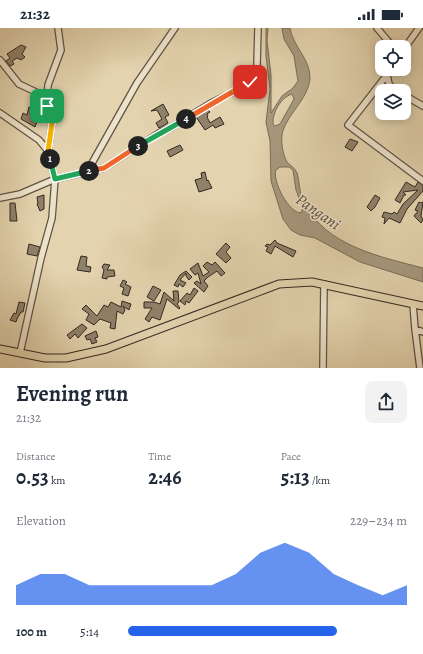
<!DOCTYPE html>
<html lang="en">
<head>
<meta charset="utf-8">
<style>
	:root { --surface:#fff; --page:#f2f2f3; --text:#1f2937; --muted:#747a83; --accent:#2563eb }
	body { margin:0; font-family:Alegreya,serif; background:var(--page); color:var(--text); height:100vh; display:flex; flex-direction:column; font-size:15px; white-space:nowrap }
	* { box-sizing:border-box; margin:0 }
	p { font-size:13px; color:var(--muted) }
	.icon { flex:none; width:22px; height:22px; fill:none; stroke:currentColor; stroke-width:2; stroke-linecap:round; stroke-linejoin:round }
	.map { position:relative; height:340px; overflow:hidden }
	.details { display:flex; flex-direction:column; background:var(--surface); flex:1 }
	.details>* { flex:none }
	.fabs { position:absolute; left:375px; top:12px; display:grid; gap:8px }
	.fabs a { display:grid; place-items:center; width:36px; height:36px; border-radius:8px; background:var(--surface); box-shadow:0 2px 10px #0003; font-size:20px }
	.pin { position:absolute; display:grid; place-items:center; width:34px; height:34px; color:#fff; margin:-17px; border-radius:8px; box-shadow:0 2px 6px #0006 }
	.km { position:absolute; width:20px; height:20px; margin:-10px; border-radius:50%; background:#222; color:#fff; font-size:11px; line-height:20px; text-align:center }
	.round { display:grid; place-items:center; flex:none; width:42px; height:42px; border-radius:8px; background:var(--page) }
	.head { display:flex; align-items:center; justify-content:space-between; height:68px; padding:0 16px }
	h1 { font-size:22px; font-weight:700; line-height:30px }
	.figures { display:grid; grid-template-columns:repeat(3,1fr); gap:6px; height:68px; padding:4px 16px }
	.figures div { display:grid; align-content:center }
	.figures b { font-size:20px; font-weight:700 }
	.figures small { font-size:11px; font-weight:400 }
	.figures p { font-size:11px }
	.chart { height:112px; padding:8px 16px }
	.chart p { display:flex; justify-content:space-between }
	.chart svg { width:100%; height:72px; margin-top:4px; fill:var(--accent); opacity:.7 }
	ul { padding:0 16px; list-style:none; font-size:13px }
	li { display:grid; grid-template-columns:64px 48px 1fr; align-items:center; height:30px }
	li i { height:10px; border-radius:5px; background:var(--accent) }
	.status { display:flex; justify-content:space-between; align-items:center; height:28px; padding:0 20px; background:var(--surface); direction:ltr }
	.status svg { height:11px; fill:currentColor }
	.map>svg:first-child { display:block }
	.water { fill:#a7997e; stroke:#796c58; fill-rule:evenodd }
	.building { fill:#8f816a; stroke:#332820 }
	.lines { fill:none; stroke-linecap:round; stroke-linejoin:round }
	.minor-casing { stroke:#5f5344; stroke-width:8 }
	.major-casing { stroke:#332820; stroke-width:9 }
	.minor { stroke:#ede2ca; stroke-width:5.5 }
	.major { stroke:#e3d3ae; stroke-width:7 }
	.split-1-casing { stroke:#fff; stroke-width:8 }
	.split-2-casing { stroke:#fff; stroke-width:8 }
	.split-3-casing { stroke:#fff; stroke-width:8 }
	.split-4-casing { stroke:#fff; stroke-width:8 }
	.split-5-casing { stroke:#fff; stroke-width:8 }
	.split-6-casing { stroke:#fff; stroke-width:8 }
	.split-1 { stroke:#f5b400; stroke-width:5 }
	.split-2 { stroke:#22a559; stroke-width:5 }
	.split-3 { stroke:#f0652b; stroke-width:5 }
	.split-4 { stroke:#22a559; stroke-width:5 }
	.split-5 { stroke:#f0652b; stroke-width:5 }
	.split-6 { stroke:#f5b400; stroke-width:5 }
	.labels { text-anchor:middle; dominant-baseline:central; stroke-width:3; stroke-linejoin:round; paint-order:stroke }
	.water-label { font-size:16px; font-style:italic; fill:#564a3c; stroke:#ede2ca }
</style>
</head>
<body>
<div class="status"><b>21:32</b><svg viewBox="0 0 49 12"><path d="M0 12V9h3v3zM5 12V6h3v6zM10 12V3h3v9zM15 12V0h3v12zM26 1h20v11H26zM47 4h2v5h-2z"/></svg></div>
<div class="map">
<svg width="423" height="340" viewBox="0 0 423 340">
	<rect width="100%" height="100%" fill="#e3d3ae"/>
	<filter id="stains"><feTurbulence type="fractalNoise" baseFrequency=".005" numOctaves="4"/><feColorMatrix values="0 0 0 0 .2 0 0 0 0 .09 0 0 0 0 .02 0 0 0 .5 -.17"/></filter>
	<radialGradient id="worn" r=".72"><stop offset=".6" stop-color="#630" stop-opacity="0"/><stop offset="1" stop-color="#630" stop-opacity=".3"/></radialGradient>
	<path class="water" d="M266,0H268L267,12L271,47V85L282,68L293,60L298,53L294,28L284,11L282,0H290C293,19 310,30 310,50C309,71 285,88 282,107C281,115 283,127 287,134C291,138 295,140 297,145C300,155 299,165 304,175C326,218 381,229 423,240V254L360,234L315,210L300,207L291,202L283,191L271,153L270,113L266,94L270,61L266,28ZM292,66L294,71L280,96L275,98L273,96C272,85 281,69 292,66ZM280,139H289L293,142L296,162L303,180L301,185C289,185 272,153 276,142Z"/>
	<path class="building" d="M21,17L26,19L22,26L25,29L21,32L17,30L12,33L14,36L10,38L6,33L10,30L7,26Z
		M163,76L169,87L165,89L168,95L159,100L156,95L162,91L157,82L151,83Z
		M29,79L34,81L33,89L38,91L35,99L21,91L23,85L27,87Z
		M208,82L210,84L207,86L208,88L207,89L210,95L220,89L224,96L215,100L213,97L205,102L196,89Z
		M350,111L358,114L352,123L345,119Z
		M180,117L183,122L170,129L167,123Z
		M205,144L207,153L208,152L212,160L199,164L195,152L202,150L201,145Z
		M406,154L415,159L418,154L423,157V163L407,181L400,195L389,190L384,196L385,190L382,189L384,184L392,186L394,184L397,186L403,176L418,162L403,164L406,167H404L400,175L395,172Z
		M44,167V181L40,183L37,176H38L37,169Z
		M375,167L380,170L375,179L371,183L367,179Z
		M419,174L421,175L423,174L421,188L423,192L421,195L414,188L418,183L415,182Z
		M10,175H15L17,193H10Z
		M275,212L277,215L296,223L293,229L275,218L271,226L266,223L268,219L265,218L267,216L270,217Z
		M226,215L230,219L226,224L231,230L226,235L216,226Z
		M29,216L40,219L37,228L27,226Z
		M81,228L87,229L86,238L91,239L90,244L77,242Z
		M207,234L212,237L215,234L225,245L221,248L217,243L208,249L204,253L208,258L204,264L194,255L197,253L201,256L198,245L195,247L190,241L198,235L203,248L209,244L203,238Z
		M104,236L110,237L107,242H114L115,248L107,249V251L102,250L104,242L102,239Z
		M186,243L192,249L189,252L186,248V245L180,252L186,255L183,259L179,256L178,259L174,257L180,247Z
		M123,252L127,254L125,256L131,259L128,268L122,266L124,260L120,258Z
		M153,258L161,262L154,273L147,269Z
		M194,260L198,263L189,275L186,273L185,277L180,273L187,265L190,267Z
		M173,263H178L179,274L177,276L180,280L179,281L167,271L160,292L152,289L149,294L145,291L152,280H144V274H154L160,276L164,264L174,273Z
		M122,273L131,276L129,282L123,278L125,282L123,286L117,283L115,301L110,300L111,295L100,291L94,297L86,292L89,286L82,281L86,277L97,288L104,277L108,279L111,274L121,279Z
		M19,274L25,275L23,284H21L17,291L16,294L10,292L14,285L16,286Z
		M82,296L87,300L78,310L75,306L70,311L67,307Z
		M96,303L98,309L95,310L97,314L92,316L90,311L87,312L85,308Z"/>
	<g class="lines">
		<defs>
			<path id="minor" d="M377,0L393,19
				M404,21L419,0
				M0,32L19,56L40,66L53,89L48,123
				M390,41L387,47L389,56L396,63
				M387,47L348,97L423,153
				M404,67L423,78
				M47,78L48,57L61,22L58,0
				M0,85L39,112L48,123L55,151L52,190L41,230L20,325
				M87,144L137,55L175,0
				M0,170L20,166L55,151L104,140L159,105L172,99L213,74L251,55L257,37L258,0
				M413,276L415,301L423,304
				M415,301L420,340
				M323,340L324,256"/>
			<path id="major" d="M0,321L45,330H66L106,321L279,256L312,254L423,278"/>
		</defs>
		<use href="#minor" class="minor-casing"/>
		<use href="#major" class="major-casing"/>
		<use href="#minor" class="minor"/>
		<use href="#major" class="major"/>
	</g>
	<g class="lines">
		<defs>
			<path id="split-1" d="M47,78L53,89L48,123L50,131"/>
			<path id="split-2" d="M50,131L55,151L89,143"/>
			<path id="split-3" d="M89,143L104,140L138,118"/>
			<path id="split-4" d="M138,118L186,91"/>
			<path id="split-5" d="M186,91L234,63"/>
			<path id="split-6" d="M234,63L250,54"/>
		</defs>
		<use href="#split-1" class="split-1-casing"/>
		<use href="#split-2" class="split-2-casing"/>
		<use href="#split-3" class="split-3-casing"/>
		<use href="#split-4" class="split-4-casing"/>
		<use href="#split-5" class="split-5-casing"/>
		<use href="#split-6" class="split-6-casing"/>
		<use href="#split-1" class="split-1"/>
		<use href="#split-2" class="split-2"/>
		<use href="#split-3" class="split-3"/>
		<use href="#split-4" class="split-4"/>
		<use href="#split-5" class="split-5"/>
		<use href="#split-6" class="split-6"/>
	</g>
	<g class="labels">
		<g class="water-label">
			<text transform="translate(318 184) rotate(35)">Pangani</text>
		</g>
	</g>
	<rect width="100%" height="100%" filter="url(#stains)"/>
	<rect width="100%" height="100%" fill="url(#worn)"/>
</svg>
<div class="fabs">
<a><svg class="icon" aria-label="locate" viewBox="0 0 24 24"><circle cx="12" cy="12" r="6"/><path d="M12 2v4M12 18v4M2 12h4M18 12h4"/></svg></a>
<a><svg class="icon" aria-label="layers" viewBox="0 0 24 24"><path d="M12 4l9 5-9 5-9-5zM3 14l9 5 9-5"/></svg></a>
</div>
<div class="pin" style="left:47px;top:78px;background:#1e9e55"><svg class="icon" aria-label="arrive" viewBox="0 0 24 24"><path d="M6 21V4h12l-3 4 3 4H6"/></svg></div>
<div class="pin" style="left:250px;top:54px;background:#d93025"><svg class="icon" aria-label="check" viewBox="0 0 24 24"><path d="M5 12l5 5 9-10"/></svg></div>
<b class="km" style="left:50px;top:131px">1</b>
<b class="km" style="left:89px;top:143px">2</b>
<b class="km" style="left:138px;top:118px">3</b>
<b class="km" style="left:186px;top:91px">4</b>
</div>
<section class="details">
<div class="head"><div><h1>Evening run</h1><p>21:32</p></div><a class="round"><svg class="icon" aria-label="share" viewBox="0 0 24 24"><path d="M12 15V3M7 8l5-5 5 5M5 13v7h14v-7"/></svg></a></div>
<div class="figures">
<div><p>Distance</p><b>0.53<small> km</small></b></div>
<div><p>Time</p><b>2:46</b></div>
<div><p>Pace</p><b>5:13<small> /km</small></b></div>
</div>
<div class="chart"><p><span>Elevation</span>229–234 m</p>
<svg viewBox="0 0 160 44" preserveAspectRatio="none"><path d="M0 44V32L10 25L20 25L30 32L40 32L50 32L60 32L70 32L80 32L90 25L100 12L110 6L120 12L130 25L140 32L150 38L160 32V44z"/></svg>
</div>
<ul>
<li><b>100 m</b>5:14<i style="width:75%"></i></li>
</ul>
</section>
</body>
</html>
